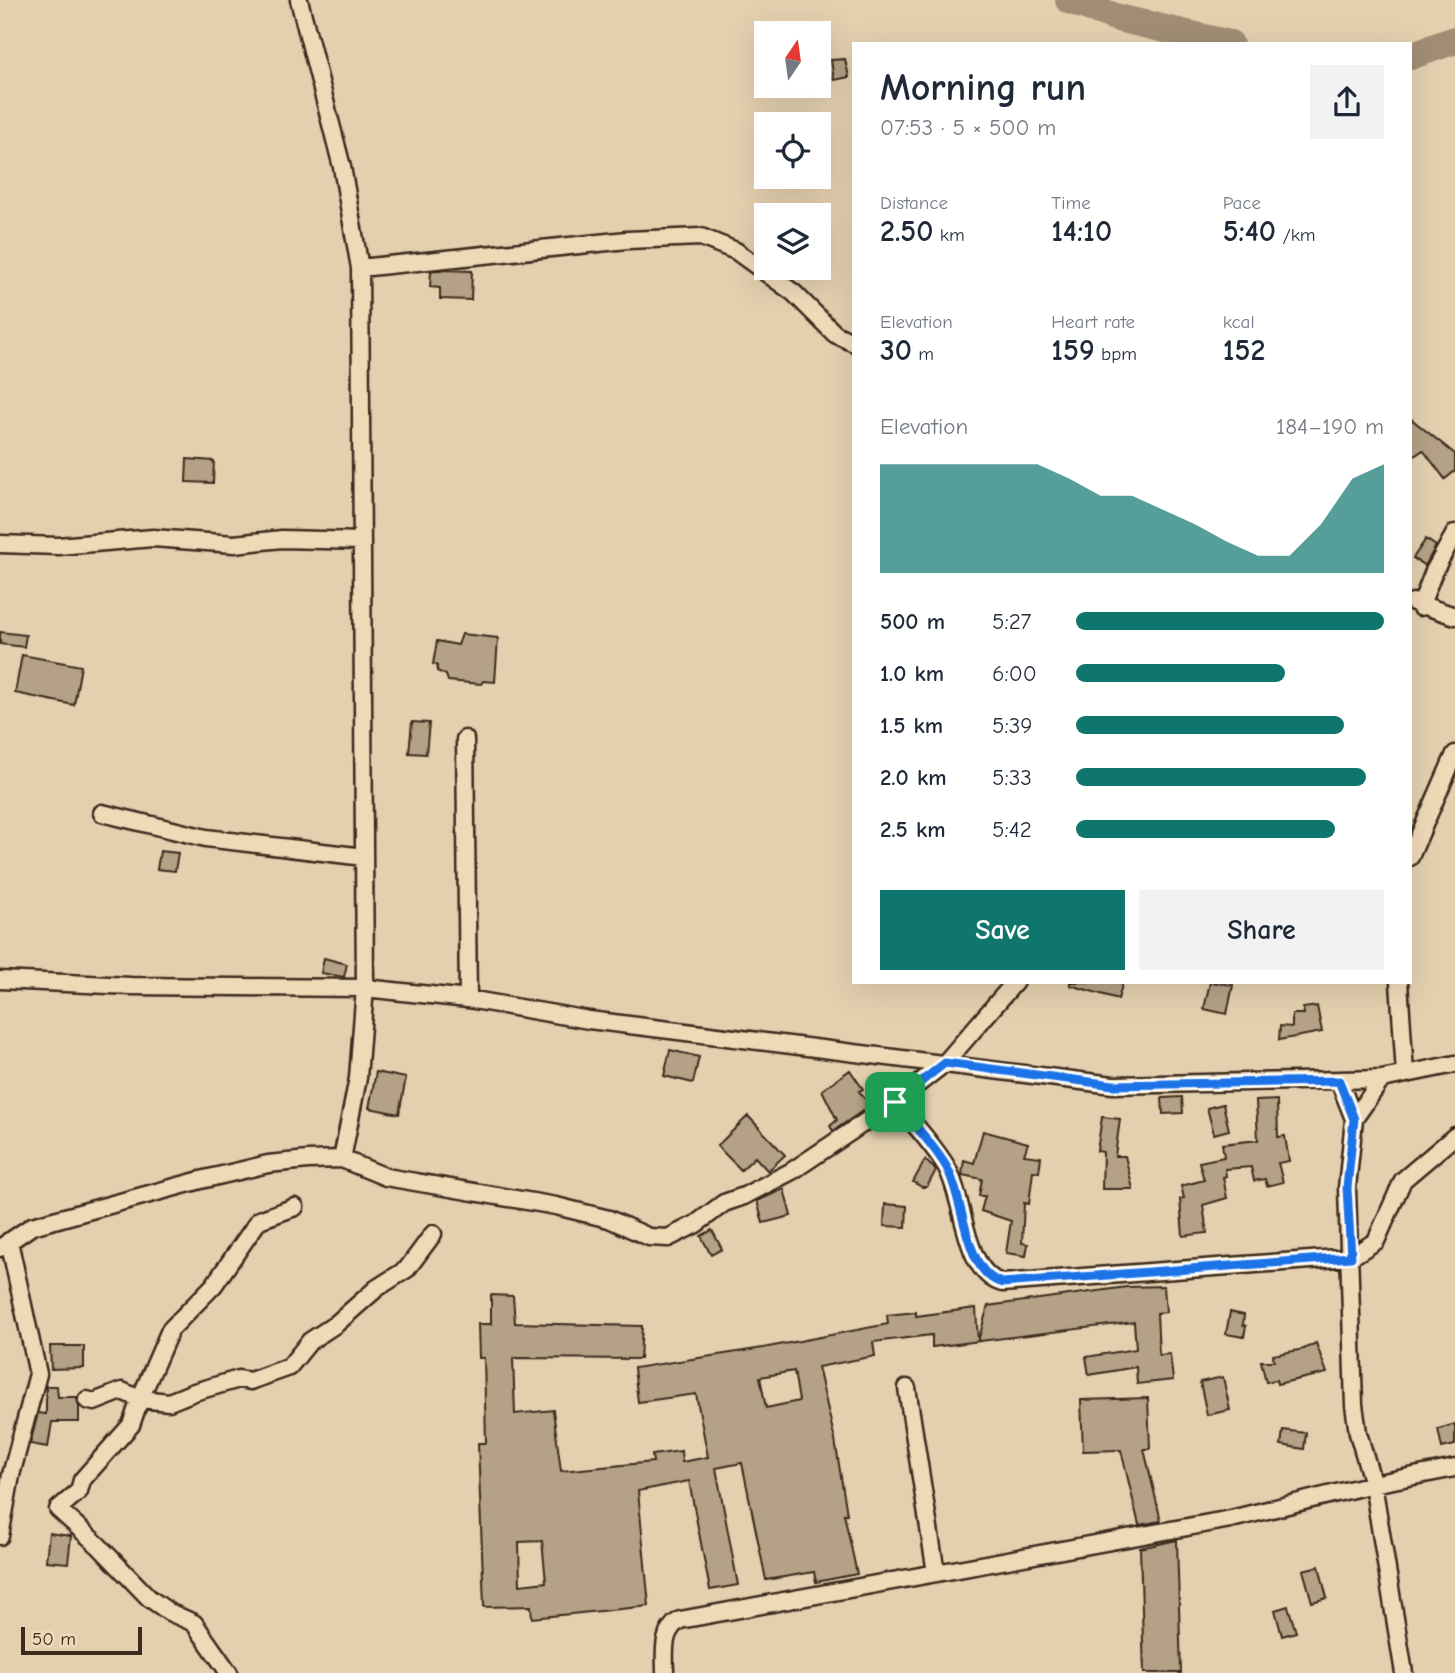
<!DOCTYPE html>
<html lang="en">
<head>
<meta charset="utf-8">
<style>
	:root { --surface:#fff; --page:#f2f2f3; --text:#1f2937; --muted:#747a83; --accent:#0f766e }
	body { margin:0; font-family:"Comic Neue",sans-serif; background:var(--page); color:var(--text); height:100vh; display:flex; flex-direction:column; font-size:26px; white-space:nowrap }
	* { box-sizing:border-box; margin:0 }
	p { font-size:23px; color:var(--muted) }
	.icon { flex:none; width:38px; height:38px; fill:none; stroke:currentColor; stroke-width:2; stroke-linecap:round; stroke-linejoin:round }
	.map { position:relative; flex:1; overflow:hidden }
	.details { position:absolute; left:852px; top:42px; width:560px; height:942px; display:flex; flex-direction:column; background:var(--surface); border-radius:0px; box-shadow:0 7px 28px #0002 }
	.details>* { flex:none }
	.needle { width:46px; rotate:13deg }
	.tools { position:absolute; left:754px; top:21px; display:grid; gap:14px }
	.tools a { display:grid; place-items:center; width:77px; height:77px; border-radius:0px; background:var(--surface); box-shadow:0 7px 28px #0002; font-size:35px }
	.scale { position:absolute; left:21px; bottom:18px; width:121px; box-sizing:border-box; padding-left:7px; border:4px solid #3b2a1e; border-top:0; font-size:19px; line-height:24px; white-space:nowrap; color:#3b2a1e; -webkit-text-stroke:5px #efdab8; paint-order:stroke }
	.pin { position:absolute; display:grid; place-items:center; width:60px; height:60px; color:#fff; margin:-30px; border-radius:14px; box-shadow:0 4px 10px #0006 }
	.round { display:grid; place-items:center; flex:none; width:74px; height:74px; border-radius:0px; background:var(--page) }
	.overview { display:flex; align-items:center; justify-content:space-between; height:119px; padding:0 28px }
	h1 { font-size:38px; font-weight:800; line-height:52px }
	.figures { display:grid; grid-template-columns:repeat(3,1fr); gap:10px; height:119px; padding:7px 28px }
	.figures div { display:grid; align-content:center }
	.figures b { font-size:30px; font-weight:800 }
	.figures small { font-size:19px; font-weight:400 }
	.figures p { font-size:19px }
	.chart { height:196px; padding:14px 28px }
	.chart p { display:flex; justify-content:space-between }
	.chart svg { width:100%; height:126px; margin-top:7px; fill:var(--accent); opacity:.7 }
	.button { display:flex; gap:14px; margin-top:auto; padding:14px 28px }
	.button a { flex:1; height:80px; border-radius:0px; background:var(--accent); color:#fff; font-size:28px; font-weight:800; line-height:80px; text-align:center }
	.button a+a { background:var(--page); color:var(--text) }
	ul { padding:0 28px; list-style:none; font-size:23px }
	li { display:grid; grid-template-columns:112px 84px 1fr; align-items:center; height:52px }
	li i { height:18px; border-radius:9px; background:var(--accent) }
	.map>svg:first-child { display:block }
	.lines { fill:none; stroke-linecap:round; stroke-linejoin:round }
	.river { stroke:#a18d75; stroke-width:28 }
	.building { fill:#b5a186; stroke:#3b2a1e; stroke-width:2; fill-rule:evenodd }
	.minor-casing { stroke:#3b2a1e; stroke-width:21 }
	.minor { stroke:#efdab8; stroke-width:16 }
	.route-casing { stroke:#fff; stroke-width:14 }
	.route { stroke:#1a73e8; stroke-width:9 }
</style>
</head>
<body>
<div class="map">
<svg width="1455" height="1673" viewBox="0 0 1455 1673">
	<rect width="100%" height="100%" fill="#e4d0af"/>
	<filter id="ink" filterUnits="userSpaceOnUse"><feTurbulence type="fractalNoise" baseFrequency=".0143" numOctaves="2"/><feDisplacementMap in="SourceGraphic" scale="14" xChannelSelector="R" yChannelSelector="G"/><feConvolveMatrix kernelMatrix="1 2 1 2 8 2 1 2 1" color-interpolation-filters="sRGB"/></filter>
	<g filter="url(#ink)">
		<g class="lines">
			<path class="river" d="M1069,0L1118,18L1230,44
				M1410,56L1455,40"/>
		</g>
		<path class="building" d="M845,59L849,77L834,80L831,60Z
			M443,270L472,271L471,300L440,299V288L430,287L431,271Z
			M1410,418L1455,454V471L1445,479L1423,450L1410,459Z
			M187,459L214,461L213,483L186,482Z
			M1426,539L1436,546L1425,566L1413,558Z
			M0,632L26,635L24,647L0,644Z
			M462,634L498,638L495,682L483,681L481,684L448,681L446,675L437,671V665L433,664L437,641L458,645Z
			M22,655L81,666L74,705L15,693Z
			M412,722L429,723L426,754L409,753Z
			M160,851L178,853L175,871L157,869Z
			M324,958L347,964L344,977L321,973Z
			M1070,982H1123L1118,999L1070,985Z
			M1210,982L1233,985L1227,1014L1204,1009Z
			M1317,1006L1322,1032L1279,1040L1280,1026L1292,1027V1014H1304L1303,1008Z
			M670,1050L699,1057L693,1083L664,1076Z
			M850,1070L863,1089L859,1091L870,1106L833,1131L830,1126L837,1120L822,1090Z
			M376,1072L406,1078L399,1114L369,1108Z
			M1182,1097L1183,1113L1163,1114L1162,1098Z
			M1277,1100L1278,1137L1285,1136L1289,1161L1278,1163L1283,1182L1267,1186L1265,1179L1254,1181L1251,1167L1225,1169L1226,1176L1223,1177L1227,1198L1203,1205L1207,1233L1183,1236L1180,1199L1184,1198L1181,1186L1204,1180L1199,1162L1224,1157L1222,1144L1258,1140L1256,1101Z
			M1223,1104L1229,1130L1214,1134L1207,1108Z
			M748,1116L785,1155L768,1171L755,1157L741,1170L717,1146Z
			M1102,1117L1120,1119L1115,1156H1125L1133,1189H1102L1103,1152L1097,1151Z
			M983,1131L1028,1143L1024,1155L1041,1157L1039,1172L1033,1171L1029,1204L1024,1203L1022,1243L1028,1244L1026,1256L1006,1253L1011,1221L981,1211L985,1196H979L982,1179L962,1175L964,1160L974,1163Z
			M925,1160L936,1170L927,1187H922L913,1182Z
			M784,1189L791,1216L763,1223L757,1201Z
			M885,1204L907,1206L906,1227L884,1226Z
			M712,1230L722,1249L711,1255L701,1236Z
			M1164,1286L1166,1312L1157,1313L1159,1355L1170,1354L1173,1380L1137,1384L1136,1367L1089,1375L1086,1357L1136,1349L1134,1322L932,1347V1335L873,1342L875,1356L818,1367L835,1440L847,1514H844L857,1574L816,1582L814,1572L766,1580L742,1463L716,1468L738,1585L710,1590L689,1481L638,1491L649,1606L532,1618L531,1606L484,1607L478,1443H486L484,1358H479L478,1324H491V1295L513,1296L515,1323L642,1326L640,1359L513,1358L515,1414L553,1410L561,1471L653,1462L652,1455L681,1451L682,1462L708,1457L696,1394L638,1402L634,1368L763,1348L888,1324L887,1315L916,1312V1316L976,1308L978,1341L988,1306L1127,1287ZM794,1371L799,1401L766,1408L760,1377ZM542,1541L546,1582L520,1585L519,1542Z
			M1230,1312L1244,1315L1243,1325L1246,1326L1244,1337L1226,1334Z
			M1316,1343L1327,1373L1277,1384L1276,1380L1266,1382L1261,1361H1274L1273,1355L1304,1349Z
			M50,1346H84V1368L51,1369Z
			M1223,1377L1230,1410L1207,1415L1200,1382Z
			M46,1386H57L58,1397H77L79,1407V1422H52L48,1447L30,1444L38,1413L46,1414Z
			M1148,1398L1150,1449H1144L1161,1521L1139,1525L1121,1450L1083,1451L1081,1400Z
			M1455,1424V1445L1442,1448L1438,1429Z
			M1283,1430L1306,1433L1304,1449L1281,1445Z
			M49,1533L71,1536L68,1563L46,1561Z
			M1177,1540L1181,1673H1144L1140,1548Z
			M1319,1566L1327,1598L1312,1602L1303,1570Z
			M1288,1606L1296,1632L1282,1636L1275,1610Z"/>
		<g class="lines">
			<defs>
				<path id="minor" d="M299,0L342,167L360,268L365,988L468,999L589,1020L1113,1085L1382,1079L1455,1064
					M360,268L627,240L701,237L736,251L794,293L835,334L854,343
					M0,544L58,546L153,538L234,544L282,539L362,541
					M1413,602L1455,616
					M1420,607L1434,571L1455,533
					M465,739L468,999
					M102,813L206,838L364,857
					M1410,857L1455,754
					M0,980L131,986L365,988L358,1078L342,1159
					M1399,982L1405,1074
					M1339,1081L1354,1119L1347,1188L1354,1405L1358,1433L1373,1484L1404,1673
					M895,1102C913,1123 932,1143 946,1166C965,1198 963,1272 1002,1283L1351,1257L1376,1241L1403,1180L1455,1136
					M1354,1119L1382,1079
					M295,1207L259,1220L214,1285L170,1330L140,1399L169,1402L194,1392L239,1379L250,1381L289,1367L310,1341L336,1324L377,1288L407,1269L433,1234
					M0,1248L32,1226L201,1180L268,1164L308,1160L342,1159L386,1177L556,1206L609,1219L649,1237L668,1238L696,1224L724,1203L744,1196L792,1171L895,1102L945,1063L1015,982
					M907,1388L936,1573
					M87,1400L94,1402L122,1391L140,1399L131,1425L82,1480L79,1491L58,1509L99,1546L149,1598L169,1612L194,1623L229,1673
					M0,1536L11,1475L38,1374L9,1241
					M665,1673C665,1654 661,1631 680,1620L1231,1519L1373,1484L1455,1468"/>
			</defs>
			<use href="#minor" class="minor-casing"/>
			<use href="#minor" class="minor"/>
		</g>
	</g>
	<g class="lines" filter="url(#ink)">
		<defs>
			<path id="route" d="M945,1063L1113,1085L1339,1081L1354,1119L1347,1188L1351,1257L1002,1283C963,1272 965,1198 946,1166C932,1143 913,1123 895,1102Z"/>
		</defs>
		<use href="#route" class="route-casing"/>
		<use href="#route" class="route"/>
	</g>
</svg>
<div class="tools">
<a><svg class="needle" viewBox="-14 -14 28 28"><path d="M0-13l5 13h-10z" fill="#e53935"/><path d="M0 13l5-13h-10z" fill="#747a83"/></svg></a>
<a><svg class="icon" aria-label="locate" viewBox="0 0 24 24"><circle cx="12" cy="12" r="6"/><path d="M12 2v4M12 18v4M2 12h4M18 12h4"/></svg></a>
<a><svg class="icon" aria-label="layers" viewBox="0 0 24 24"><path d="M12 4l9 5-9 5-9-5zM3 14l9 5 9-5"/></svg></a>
</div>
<div class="scale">50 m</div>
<div class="pin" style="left:895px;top:1102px;background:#1e9e55"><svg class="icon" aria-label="arrive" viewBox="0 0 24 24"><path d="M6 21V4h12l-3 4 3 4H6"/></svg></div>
<section class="details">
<div class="overview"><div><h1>Morning run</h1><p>07:53 · 5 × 500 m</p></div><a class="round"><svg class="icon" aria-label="share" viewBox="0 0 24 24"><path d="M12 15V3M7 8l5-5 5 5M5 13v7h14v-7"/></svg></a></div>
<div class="figures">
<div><p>Distance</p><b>2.50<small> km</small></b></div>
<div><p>Time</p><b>14:10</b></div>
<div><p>Pace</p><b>5:40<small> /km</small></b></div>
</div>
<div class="figures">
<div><p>Elevation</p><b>30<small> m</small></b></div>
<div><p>Heart rate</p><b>159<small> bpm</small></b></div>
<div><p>kcal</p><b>152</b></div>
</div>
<div class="chart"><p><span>Elevation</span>184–190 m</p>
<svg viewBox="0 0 160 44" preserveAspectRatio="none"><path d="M0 44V6L10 6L20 6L30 6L40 6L50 6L60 11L70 17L80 17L90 22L100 27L110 33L120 38L130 38L140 27L150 11L160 6V44z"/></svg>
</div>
<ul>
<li><b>500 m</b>5:27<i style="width:100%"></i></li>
<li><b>1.0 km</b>6:00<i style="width:68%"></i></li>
<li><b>1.5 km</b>5:39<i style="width:87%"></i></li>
<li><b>2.0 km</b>5:33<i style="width:94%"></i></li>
<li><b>2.5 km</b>5:42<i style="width:84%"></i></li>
</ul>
<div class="button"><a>Save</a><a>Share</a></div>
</section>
</div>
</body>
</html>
